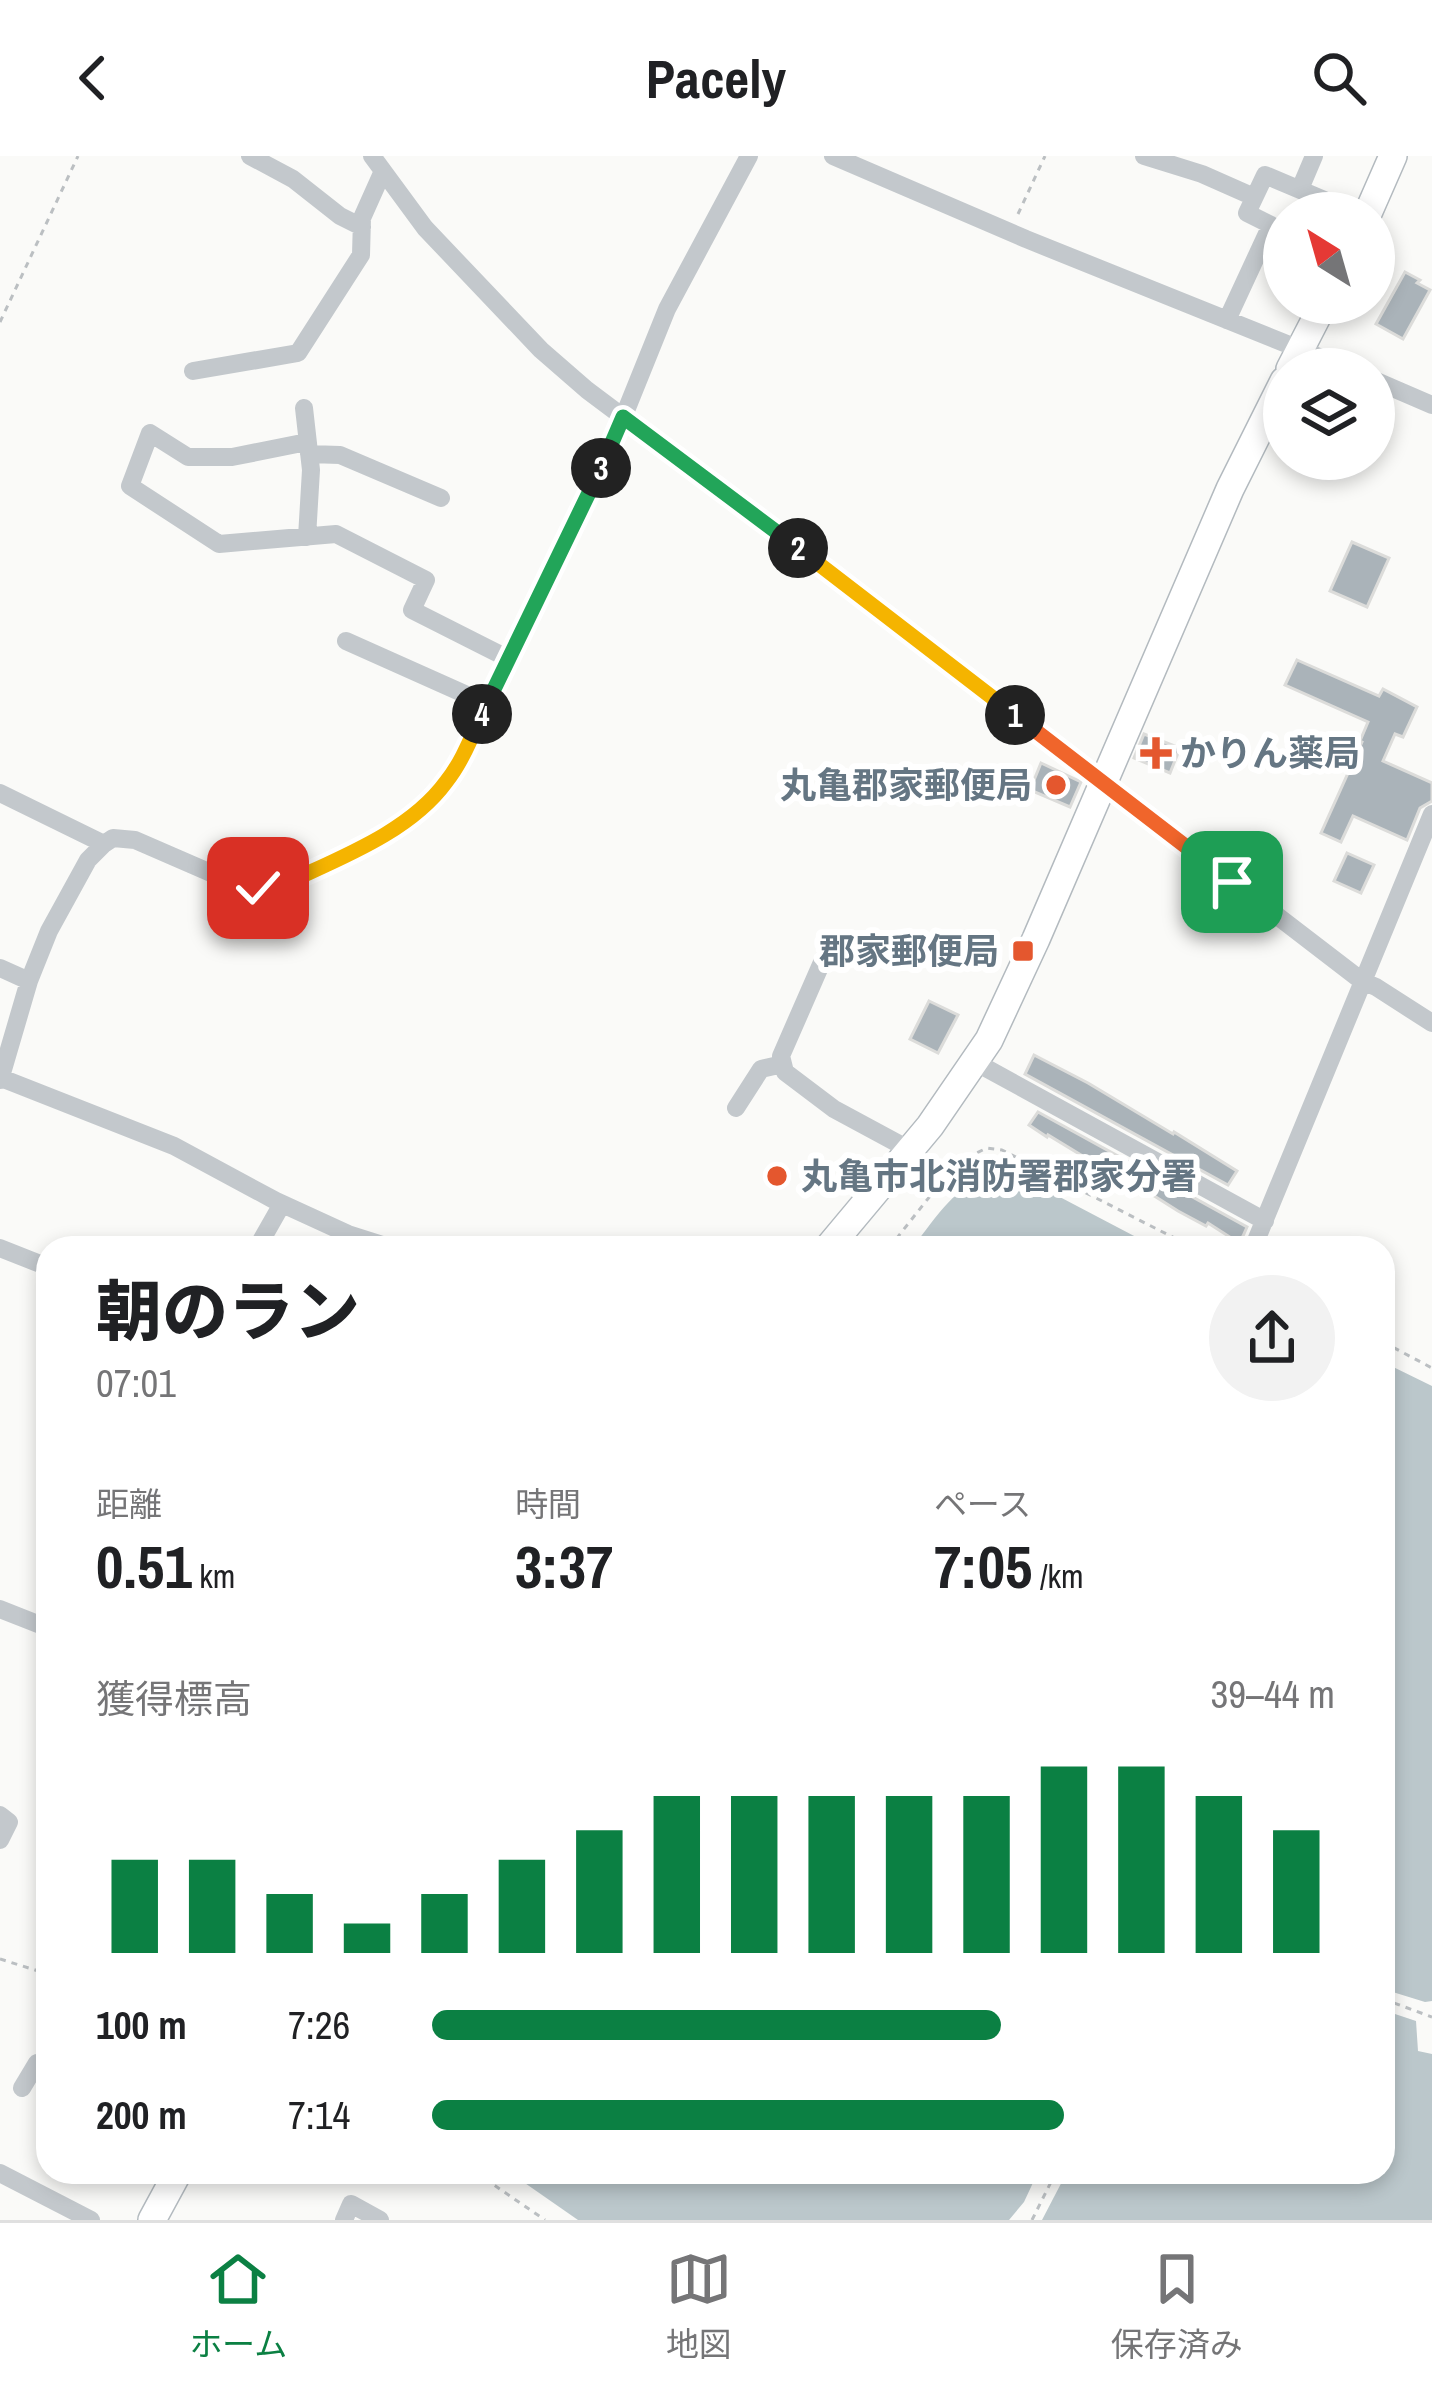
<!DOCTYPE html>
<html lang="ja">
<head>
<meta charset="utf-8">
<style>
	:root { --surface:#fff; --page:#f2f2f2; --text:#202124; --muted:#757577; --line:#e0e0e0; --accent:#0b8043 }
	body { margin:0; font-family:"Archivo Narrow","Noto Sans JP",sans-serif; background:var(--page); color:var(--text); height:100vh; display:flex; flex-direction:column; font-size:45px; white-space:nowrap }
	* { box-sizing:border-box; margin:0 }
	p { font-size:39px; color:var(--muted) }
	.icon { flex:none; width:66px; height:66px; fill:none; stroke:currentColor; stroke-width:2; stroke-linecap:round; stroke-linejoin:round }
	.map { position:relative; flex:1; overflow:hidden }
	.drawer { position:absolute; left:36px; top:1080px; width:1359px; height:948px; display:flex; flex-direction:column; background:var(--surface); border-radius:36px; box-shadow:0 6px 18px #0003 }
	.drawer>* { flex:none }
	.needle { width:78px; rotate:323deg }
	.tools { position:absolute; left:1263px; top:36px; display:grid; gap:24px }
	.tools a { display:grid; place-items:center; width:132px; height:132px; border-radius:50%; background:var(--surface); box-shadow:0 6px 18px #0003; font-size:60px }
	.pin { position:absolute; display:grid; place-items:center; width:102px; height:102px; color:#fff; margin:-51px; border-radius:24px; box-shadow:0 6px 18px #0006 }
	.km { position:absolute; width:60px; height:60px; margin:-30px; border-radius:50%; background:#222; color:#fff; font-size:33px; line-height:60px; text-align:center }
	.round { display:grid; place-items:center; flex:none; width:126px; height:126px; border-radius:63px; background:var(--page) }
	.summary { display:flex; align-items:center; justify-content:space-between; height:204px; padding:0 60px }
	h1 { font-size:66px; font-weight:800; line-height:90px }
	.metrics { display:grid; grid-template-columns:repeat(3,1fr); gap:18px; height:204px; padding:12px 60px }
	.metrics div { display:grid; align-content:center }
	.metrics b { font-size:60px; font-weight:800 }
	.metrics small { font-size:33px; font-weight:400 }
	.metrics p { font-size:33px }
	.chart { height:336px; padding:24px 60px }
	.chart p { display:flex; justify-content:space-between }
	.chart svg { width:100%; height:216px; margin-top:12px; stroke:var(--accent); stroke-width:6 }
	ul { padding:0 60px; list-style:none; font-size:39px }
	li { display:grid; grid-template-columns:192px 144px 1fr; align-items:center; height:90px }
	li i { height:30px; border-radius:15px; background:var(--accent) }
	header { display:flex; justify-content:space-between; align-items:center; height:156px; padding:0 60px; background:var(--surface); font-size:54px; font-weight:800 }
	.dock { display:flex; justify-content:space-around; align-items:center; height:168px; border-top:3px solid var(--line); background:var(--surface); font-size:33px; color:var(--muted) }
	.dock a { display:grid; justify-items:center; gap:6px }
	.dock .active { color:var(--accent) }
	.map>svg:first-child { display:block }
	.water { fill:#bbc7cb }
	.building { fill:#aab3b9; stroke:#dcdcda; stroke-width:3 }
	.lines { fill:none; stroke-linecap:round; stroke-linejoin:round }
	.secondary-casing { stroke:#b3babf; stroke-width:30 }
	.path { stroke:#bbbfc2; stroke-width:3; stroke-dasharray:6 6; stroke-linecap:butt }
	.street { stroke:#c3c8cc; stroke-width:18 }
	.secondary { stroke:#fff; stroke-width:27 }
	.split-1-casing { stroke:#fff; stroke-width:24 }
	.split-2-casing { stroke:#fff; stroke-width:24 }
	.split-3-casing { stroke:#fff; stroke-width:24 }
	.split-4-casing { stroke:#fff; stroke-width:24 }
	.split-5-casing { stroke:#fff; stroke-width:24 }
	.split-1 { stroke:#f0652b; stroke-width:15 }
	.split-2 { stroke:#f5b400; stroke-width:15 }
	.split-3 { stroke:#22a559; stroke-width:15 }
	.split-4 { stroke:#22a559; stroke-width:15 }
	.split-5 { stroke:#f5b400; stroke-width:15 }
	.poi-dot { fill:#e4572e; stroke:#fff; stroke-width:4.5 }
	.labels { text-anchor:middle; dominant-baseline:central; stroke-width:12; stroke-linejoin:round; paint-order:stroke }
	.poi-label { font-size:36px; font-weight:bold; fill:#657683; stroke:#fff; text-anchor:start }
</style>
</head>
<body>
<header><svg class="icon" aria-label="back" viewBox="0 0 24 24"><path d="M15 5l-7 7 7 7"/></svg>Pacely<svg class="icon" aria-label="search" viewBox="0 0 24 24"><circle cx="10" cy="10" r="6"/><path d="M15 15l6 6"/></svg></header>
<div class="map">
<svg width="1432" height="2064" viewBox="0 0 1432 2064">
	<rect width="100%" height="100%" fill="#fafaf8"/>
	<path class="water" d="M997,1014L1014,1017L1157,1092H912C939,1058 955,1029 997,1014Z
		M1383,1206L1432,1230V1845L1425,1846L1383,1833Z
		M1383,1854L1416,1865L1418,1895L1432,1898V2064H1042L1067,2016H1383Z
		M509,2016H1038L1024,2046L1009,2064H578Z"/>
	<path class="building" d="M1405,116L1420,124L1417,127L1430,134L1403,183L1376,168Z
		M1352,386L1389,402L1367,451L1330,435Z
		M1297,504L1379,540L1383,533L1417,551L1403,581L1395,578L1383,605L1432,627V645L1420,652L1407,684L1353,660L1341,686L1321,677L1362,586L1360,585L1368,566L1285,529Z
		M1144,578L1180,592L1170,617L1134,602Z
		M1041,607L1081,626L1070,651L1030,634Z
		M1347,697L1374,709L1361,737L1334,725Z
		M929,845L958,859L938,897L910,883Z
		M1034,899L1088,927L1173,978L1174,976L1237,1015L1228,1029L1025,918Z
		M1038,956L1247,1071L1243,1080L1239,1087L1208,1067L1206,1070L1178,1055L1129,1024L1127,1027L1048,979L1047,981L1029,969Z"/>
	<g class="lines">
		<defs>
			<path id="secondary" d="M1368,57L1393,0
				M1290,213L1324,147
				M828,1092L930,970L989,884L1036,783L1230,333L1284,225
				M152,2064L178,2016"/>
		</defs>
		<use href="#secondary" class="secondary-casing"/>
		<path class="path" d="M1018,58L1045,0
			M0,166L78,0
			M889,1092L957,1006L987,992L1002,994L1194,1092
			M1383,1186L1432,1212
			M0,1803L48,1818
			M1383,1843L1432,1861
			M475,2016L545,2064
			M1032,2064L1056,2016"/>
		<path class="street" d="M250,0L293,23L340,60L362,71
			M372,0L425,72L541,194L587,234L807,399L1362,825L1376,831L1432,867
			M833,0L1026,83L1349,213
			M1144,0L1202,18L1254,41
			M1300,33L1314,0
			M1227,164L1271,69L1247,57L1265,19L1355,57
			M193,215L298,197L361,99L362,62L383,15
			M1374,224L1432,249
			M304,252L311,314L307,381
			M307,286L232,301H188L150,277L130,330L219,388L336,378L426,424L412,454L509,503
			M309,298L340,299L441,342
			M346,485L487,548
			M0,637L104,688
			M826,797L781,900L785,916L834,953L910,994
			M0,812L29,825
			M975,906L1265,1065
			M1,922L174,990L276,1045L348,1078L392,1092
			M0,924L29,825L49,775L88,704L104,688L113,682L135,684L234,727L258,732L281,730L384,678L414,659L438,636L459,608L619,272L667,153L749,0
			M736,952L761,913L783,908
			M0,1092L48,1111
			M257,1092L282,1048
			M1253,1092L1432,658
			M0,1453L48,1472
			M0,1659L9,1666L0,1684
			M22,1932L37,1907
			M0,2017L91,2064
			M344,2064L351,2048L380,2064"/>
		<use href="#secondary" class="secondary"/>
	</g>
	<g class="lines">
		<defs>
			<path id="split-1" d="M1015,559L1232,726"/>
			<path id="split-2" d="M798,392L1015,559"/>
			<path id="split-3" d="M601,312L623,261L798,392"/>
			<path id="split-4" d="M482,558L601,312"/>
			<path id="split-5" d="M258,732L281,730L293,724C345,700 411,674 446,626C462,606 471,582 482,558"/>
		</defs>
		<use href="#split-1" class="split-1-casing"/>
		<use href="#split-2" class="split-2-casing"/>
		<use href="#split-3" class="split-3-casing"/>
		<use href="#split-4" class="split-4-casing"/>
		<use href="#split-5" class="split-5-casing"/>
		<use href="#split-1" class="split-1"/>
		<use href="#split-2" class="split-2"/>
		<use href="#split-3" class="split-3"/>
		<use href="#split-4" class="split-4"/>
		<use href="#split-5" class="split-5"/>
	</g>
	<g class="poi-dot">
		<path d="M1150 579h12v12h12v12h-12v12h-12v-12h-12v-12h12z"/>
		<circle cx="1056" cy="629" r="12"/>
		<rect x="1011" y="783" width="24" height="24" rx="6"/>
		<circle cx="777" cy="1020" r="12"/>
	</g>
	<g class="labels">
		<g class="poi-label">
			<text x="1180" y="597">かりん薬局</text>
			<text x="1032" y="629" text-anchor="end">丸亀郡家郵便局</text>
			<text x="999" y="795" text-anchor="end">郡家郵便局</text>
			<text x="801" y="1020">丸亀市北消防署郡家分署</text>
		</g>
	</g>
</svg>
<div class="tools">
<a><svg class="needle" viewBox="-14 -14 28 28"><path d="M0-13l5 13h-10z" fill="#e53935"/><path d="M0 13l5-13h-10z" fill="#757577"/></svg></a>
<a><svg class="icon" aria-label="layers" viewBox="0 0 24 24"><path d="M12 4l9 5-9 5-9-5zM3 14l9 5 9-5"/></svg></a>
</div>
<div class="pin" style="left:1232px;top:726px;background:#1e9e55"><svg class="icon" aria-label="arrive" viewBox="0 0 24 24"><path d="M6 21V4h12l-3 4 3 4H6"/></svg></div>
<div class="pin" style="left:258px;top:732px;background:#d93025"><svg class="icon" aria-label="check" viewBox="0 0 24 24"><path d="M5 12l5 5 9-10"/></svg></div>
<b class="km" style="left:1015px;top:559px">1</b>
<b class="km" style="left:798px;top:392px">2</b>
<b class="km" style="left:601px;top:312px">3</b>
<b class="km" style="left:482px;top:558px">4</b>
<section class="drawer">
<div class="summary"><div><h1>朝のラン</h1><p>07:01</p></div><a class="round"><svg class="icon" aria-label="share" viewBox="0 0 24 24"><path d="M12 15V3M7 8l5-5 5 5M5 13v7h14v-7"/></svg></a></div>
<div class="metrics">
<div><p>距離</p><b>0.51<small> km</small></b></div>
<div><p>時間</p><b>3:37</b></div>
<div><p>ペース</p><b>7:05<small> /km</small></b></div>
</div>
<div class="chart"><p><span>獲得標高</span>39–44 m</p>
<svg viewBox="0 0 160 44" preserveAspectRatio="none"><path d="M5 44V25M15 44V25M25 44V32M35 44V38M45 44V32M55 44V25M65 44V19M75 44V12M85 44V12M95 44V12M105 44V12M115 44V12M125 44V6M135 44V6M145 44V12M155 44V19"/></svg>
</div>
<ul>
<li><b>100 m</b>7:26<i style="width:63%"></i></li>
<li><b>200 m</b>7:14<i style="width:70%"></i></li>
</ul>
</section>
</div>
<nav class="dock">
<a class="active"><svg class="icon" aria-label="home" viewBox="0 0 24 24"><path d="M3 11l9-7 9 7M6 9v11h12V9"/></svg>ホーム</a>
<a><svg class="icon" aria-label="map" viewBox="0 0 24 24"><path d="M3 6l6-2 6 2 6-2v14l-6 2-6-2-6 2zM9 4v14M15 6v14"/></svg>地図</a>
<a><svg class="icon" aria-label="saved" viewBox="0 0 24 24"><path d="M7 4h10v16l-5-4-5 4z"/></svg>保存済み</a>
</nav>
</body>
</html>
